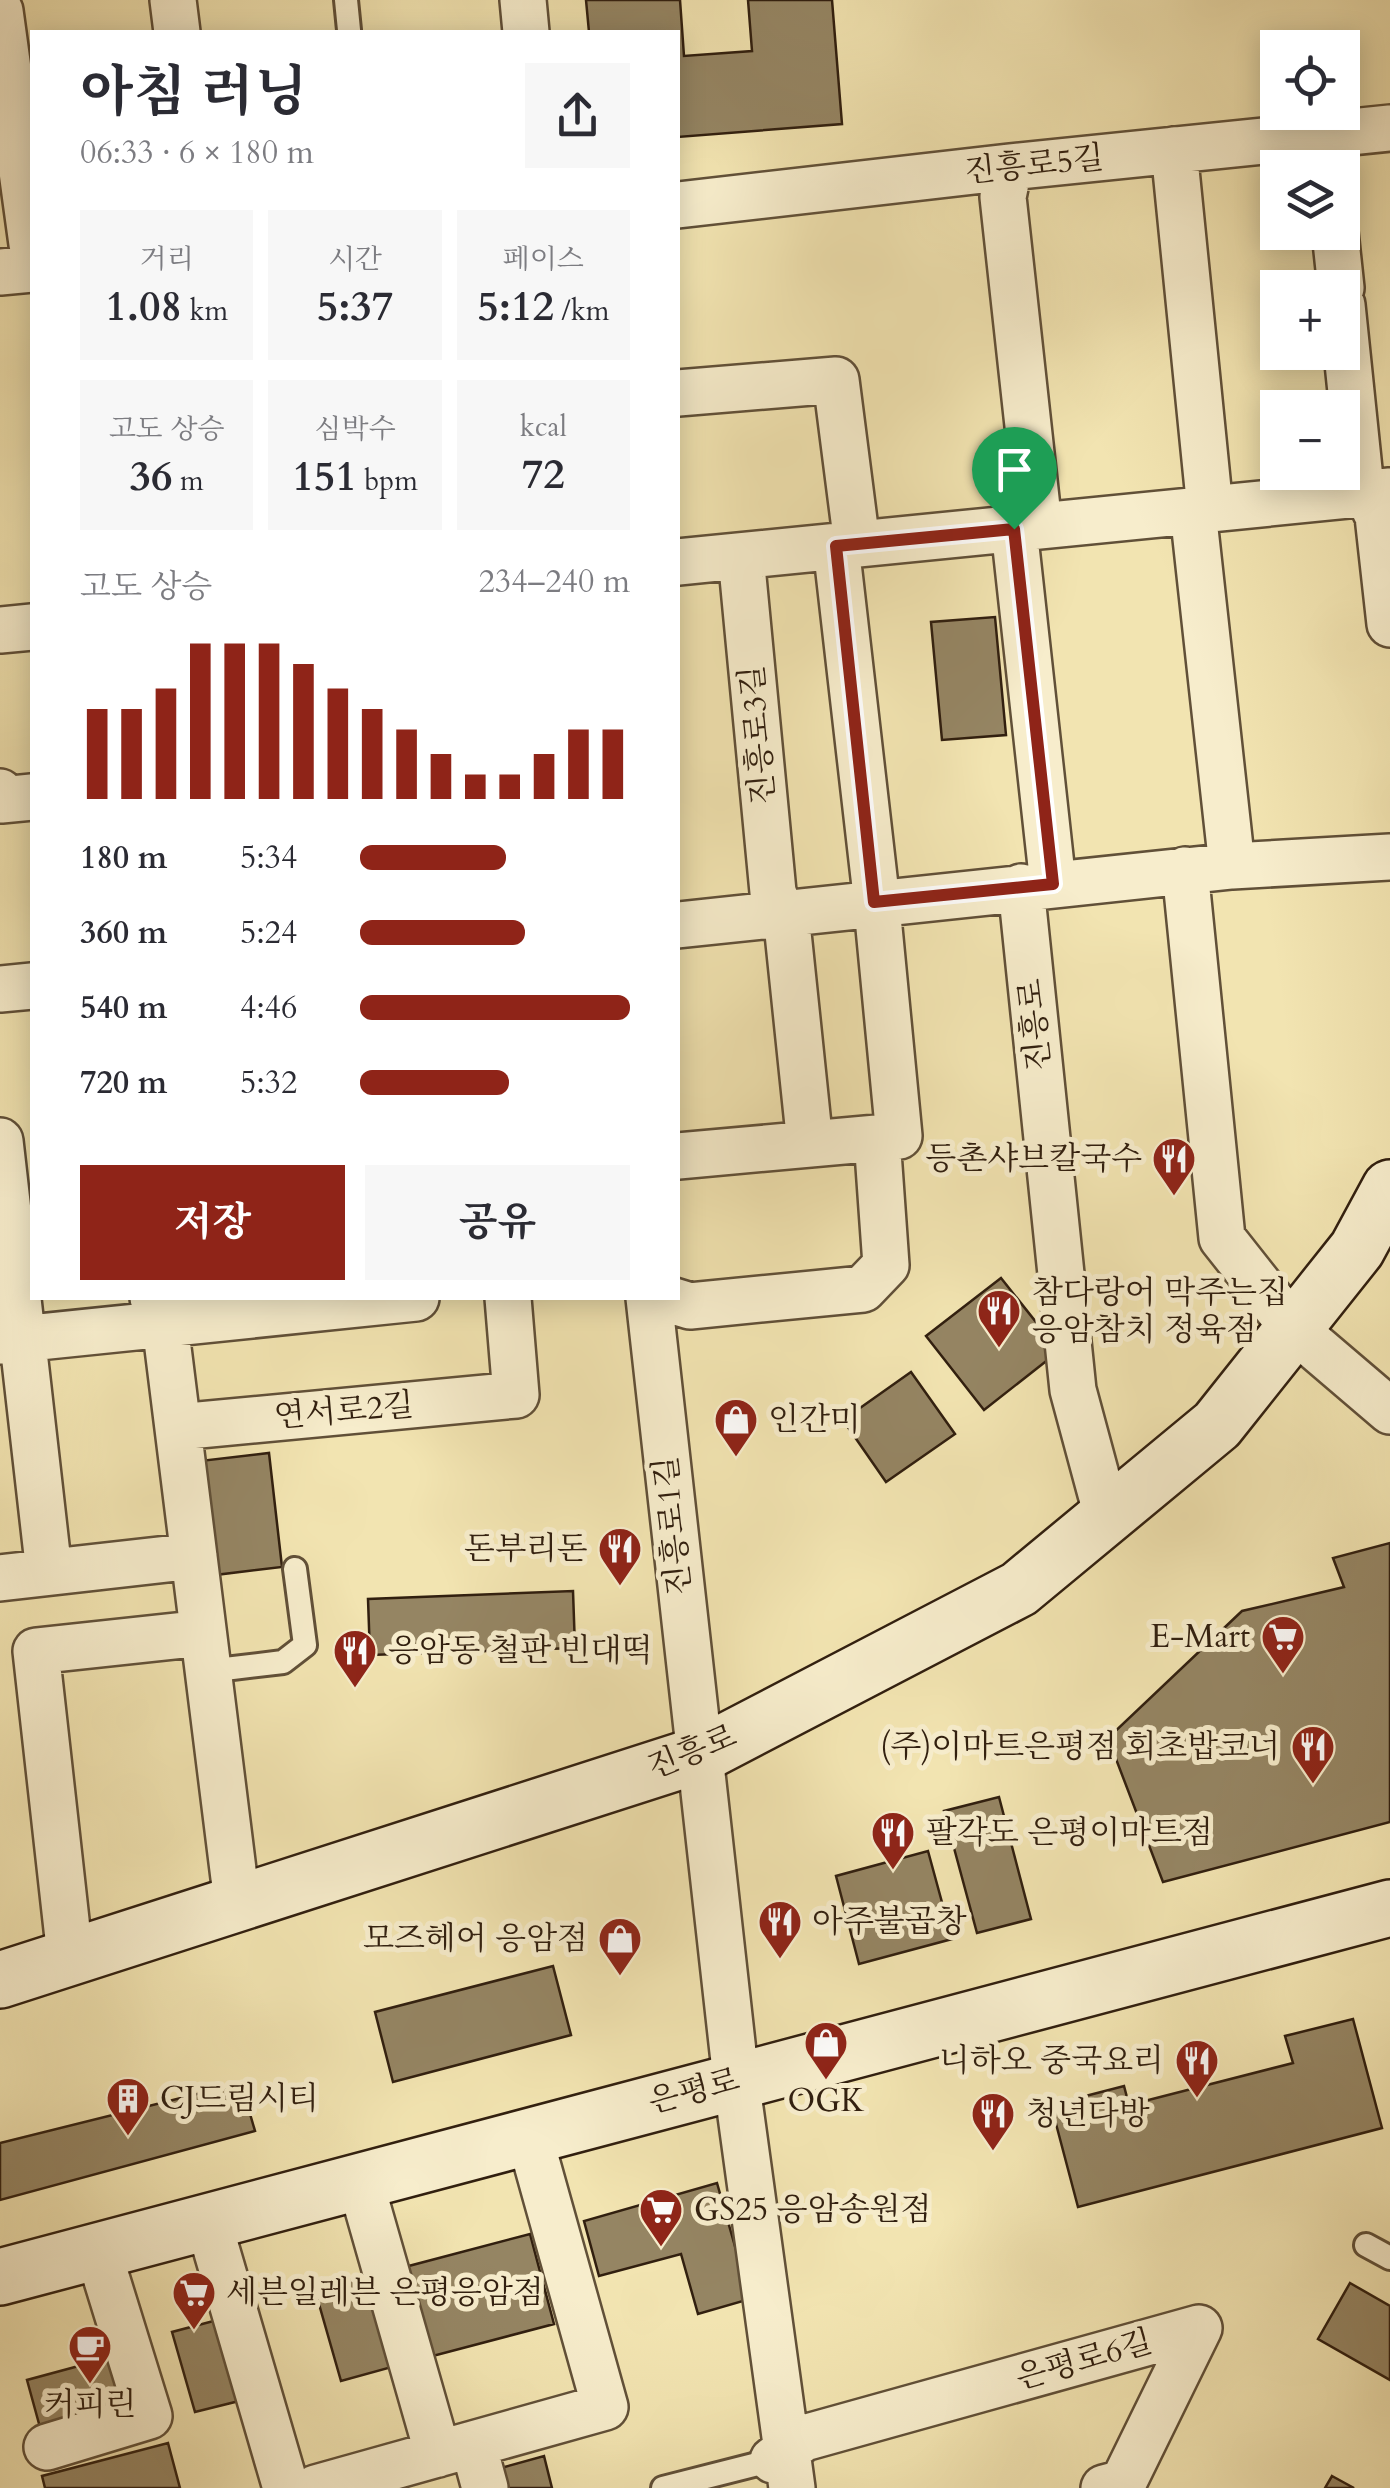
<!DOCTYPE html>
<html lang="ko">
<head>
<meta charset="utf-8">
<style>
	:root { --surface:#fff; --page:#f7f7f7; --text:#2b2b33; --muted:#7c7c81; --accent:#8f2418 }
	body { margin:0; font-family:Cardo,"Noto Serif KR",serif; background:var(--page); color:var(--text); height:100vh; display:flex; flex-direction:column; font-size:38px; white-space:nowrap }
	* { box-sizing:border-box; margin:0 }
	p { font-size:32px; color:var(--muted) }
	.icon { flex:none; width:55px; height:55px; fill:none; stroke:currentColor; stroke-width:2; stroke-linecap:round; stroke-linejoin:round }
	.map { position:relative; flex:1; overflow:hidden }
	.panel { position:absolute; left:30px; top:30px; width:650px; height:1270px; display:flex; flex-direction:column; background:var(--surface); border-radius:0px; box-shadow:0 5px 25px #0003 }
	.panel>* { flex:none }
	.controls { position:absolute; left:1260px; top:30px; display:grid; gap:20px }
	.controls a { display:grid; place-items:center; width:100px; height:100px; border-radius:0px; background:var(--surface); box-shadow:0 5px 25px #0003; font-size:50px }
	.pin { position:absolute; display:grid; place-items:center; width:85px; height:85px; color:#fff; margin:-102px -42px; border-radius:50% 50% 50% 0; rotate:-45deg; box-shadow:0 0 10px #0007 }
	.pin .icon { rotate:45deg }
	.round { display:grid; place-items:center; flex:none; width:105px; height:105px; border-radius:0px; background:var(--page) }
	.head { display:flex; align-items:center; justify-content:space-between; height:170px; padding:0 50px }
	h1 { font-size:55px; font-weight:700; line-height:75px }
	.figures { display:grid; grid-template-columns:repeat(3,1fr); gap:15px; height:170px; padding:10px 50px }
	.figures div { display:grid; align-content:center; border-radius:0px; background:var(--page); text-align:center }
	.figures b { font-size:42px; font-weight:700 }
	.figures small { font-size:28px; font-weight:400 }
	.figures p { font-size:28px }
	.chart { height:280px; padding:20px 50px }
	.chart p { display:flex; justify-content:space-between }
	.chart svg { width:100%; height:180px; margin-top:10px; stroke:var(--accent); stroke-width:6 }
	.action { display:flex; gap:20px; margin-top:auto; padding:20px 50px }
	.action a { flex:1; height:115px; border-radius:0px; background:var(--accent); color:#fff; font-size:40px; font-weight:700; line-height:115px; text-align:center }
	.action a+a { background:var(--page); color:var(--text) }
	ul { padding:0 50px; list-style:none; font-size:32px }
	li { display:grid; grid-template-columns:160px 120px 1fr; align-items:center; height:75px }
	li i { height:25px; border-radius:12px; background:var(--accent) }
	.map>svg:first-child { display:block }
	.building { fill:#958563; stroke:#311f0f; stroke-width:2.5 }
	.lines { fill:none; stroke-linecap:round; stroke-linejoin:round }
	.service-casing { stroke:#615038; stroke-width:28 }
	.minor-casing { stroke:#615038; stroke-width:50 }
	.secondary-casing { stroke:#311f0f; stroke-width:60 }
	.service { stroke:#f7edcc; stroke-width:22 }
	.minor { stroke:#f7edcc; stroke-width:45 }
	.secondary { stroke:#f7edcc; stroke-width:55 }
	.route-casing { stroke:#fff; stroke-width:20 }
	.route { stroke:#8f2418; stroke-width:12 }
	.labels { text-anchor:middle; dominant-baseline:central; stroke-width:10; stroke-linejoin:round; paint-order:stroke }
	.street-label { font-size:32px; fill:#311f0f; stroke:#f7edcc }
	.poi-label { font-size:32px; fill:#311f0f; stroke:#f7edcc; text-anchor:start }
</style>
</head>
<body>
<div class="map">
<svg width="1390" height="2488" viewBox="0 0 1390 2488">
	<rect width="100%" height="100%" fill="#f2e4b1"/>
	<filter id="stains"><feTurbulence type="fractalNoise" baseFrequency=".002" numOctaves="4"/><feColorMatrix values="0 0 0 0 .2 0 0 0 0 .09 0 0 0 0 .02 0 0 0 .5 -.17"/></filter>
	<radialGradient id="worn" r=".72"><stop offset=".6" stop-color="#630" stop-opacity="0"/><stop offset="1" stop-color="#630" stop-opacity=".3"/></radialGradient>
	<path class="building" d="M586,0H680L684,56L752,51L748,0H832L842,124L678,137V32H589Z
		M995,617L1006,735L942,740L931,622Z
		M1001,1278L1059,1351L984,1410L926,1336Z
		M911,1372L955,1434L886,1482L843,1420Z
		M269,1453L282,1567L215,1575L200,1461Z
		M1390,1543V1822L1163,1882L1108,1738L1242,1611L1344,1587L1333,1558Z
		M573,1591L575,1648L370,1655L368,1599Z
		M999,1797L1031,1919L977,1933L944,1811Z
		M928,1851L952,1939L859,1964L836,1876Z
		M553,1966L571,2035L393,2082L375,2012Z
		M1353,2019L1382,2128L1078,2207L1051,2105L1124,2086L1129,2105L1293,2063L1285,2036Z
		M241,2083L255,2131L0,2200V2143Z
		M717,2183L750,2299L698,2314L681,2254L599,2276L584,2221Z
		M530,2234L554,2324L429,2357L405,2267Z
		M366,2275L392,2367L341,2381L315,2290Z
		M1350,2283L1390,2306V2380L1318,2339Z
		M221,2319L243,2400L195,2412L172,2332Z
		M123,2354L137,2404L41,2431L27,2380Z
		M168,2443L180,2488H45L42,2476Z
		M544,2456L552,2488H506L501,2468Z
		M1332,2476L1354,2488H1325Z"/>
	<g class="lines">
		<defs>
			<path id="service" d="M346,0L349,30
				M208,1671L283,1662L305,1645L295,1569
				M1366,2245L1390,2258
				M663,2488L773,2460"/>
			<path id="minor" d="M173,0L177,32
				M523,0L526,32
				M0,11L32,244
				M1174,150L1210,509
				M1009,167L1003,197L1039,526
				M678,205L1009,167L1390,128
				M1335,232L1341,288
				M0,272L32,269
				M1342,305L1360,479L1378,516L1390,624
				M678,393L836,380L857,544
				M1193,511L1232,866
				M1014,529L1053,884
				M741,556L773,892L788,933L810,1144
				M678,562L1390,491
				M0,630L32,627
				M0,792L1,800L32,797
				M1185,870L1222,1238L1294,1329L1390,1411
				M1021,887L1073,1390L1107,1516
				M678,925L1232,866L1390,857
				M0,989L32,986
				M0,1141L49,1572
				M678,1156L899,1136L875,886L836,546
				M153,1298L165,1324L237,1902
				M649,1298L736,2079L792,2488
				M664,1298L690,1306L863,1289L886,1265L877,1138
				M0,1341L416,1298
				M178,1427L516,1395L508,1298
				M0,1578L194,1556
				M70,1956L36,1651L203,1633
				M360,2181L438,2454
				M208,2221L286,2488
				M473,2444L485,2488
				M47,2447L149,2416L98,2251
				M773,2460L804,2438L1199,2328L1123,2483L1104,2488
				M316,2488L605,2407L529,2135"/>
			<path id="secondary" d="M0,1980L702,1754L1019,1589L1217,1425L1357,1249L1390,1188
				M0,2277L1390,1908"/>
		</defs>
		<use href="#service" class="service-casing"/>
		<use href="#minor" class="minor-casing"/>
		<use href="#secondary" class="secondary-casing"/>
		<use href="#service" class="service"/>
		<use href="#minor" class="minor"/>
		<use href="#secondary" class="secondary"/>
	</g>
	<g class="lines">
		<defs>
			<path id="route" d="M1014,529L1053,884L874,902L836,546Z"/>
		</defs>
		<use href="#route" class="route-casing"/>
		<use href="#route" class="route"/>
	</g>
	<defs>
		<symbol id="restaurant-pin" viewBox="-11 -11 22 30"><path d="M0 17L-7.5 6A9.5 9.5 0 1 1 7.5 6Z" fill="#8f2418" stroke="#f7edcc"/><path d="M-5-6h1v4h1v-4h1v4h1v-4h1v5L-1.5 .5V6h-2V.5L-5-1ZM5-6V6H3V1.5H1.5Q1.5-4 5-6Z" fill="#fff"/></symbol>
		<symbol id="shop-pin" viewBox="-11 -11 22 30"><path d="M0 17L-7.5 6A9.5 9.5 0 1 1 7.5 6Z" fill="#8f2418" stroke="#f7edcc"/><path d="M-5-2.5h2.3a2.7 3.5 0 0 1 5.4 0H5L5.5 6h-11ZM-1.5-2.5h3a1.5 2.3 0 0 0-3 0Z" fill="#fff"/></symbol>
		<symbol id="supermarket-pin" viewBox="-11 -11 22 30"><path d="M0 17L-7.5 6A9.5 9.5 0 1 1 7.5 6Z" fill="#8f2418" stroke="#f7edcc"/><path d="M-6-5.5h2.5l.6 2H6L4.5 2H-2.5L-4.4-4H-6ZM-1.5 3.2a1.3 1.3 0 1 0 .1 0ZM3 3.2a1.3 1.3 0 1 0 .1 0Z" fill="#fff"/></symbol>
		<symbol id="building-pin" viewBox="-11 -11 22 30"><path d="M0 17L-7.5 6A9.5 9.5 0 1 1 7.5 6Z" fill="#8f2418" stroke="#f7edcc"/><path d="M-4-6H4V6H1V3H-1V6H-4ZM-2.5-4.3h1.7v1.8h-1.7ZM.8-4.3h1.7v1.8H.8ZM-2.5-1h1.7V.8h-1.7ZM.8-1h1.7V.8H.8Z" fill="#fff"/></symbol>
		<symbol id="cafe-pin" viewBox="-11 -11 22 30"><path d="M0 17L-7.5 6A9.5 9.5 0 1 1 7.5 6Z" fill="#8f2418" stroke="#f7edcc"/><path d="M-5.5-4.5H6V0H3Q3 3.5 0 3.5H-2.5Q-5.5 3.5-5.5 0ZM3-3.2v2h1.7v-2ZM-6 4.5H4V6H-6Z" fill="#fff"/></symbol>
	</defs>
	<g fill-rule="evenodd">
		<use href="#restaurant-pin" x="1149" y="1134" width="50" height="68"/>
		<use href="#restaurant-pin" x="974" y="1286" width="50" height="68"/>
		<use href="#shop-pin" x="711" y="1395" width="50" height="68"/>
		<use href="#restaurant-pin" x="595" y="1524" width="50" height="68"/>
		<use href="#supermarket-pin" x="1258" y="1612" width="50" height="68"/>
		<use href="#restaurant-pin" x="330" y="1626" width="50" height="68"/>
		<use href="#restaurant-pin" x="1288" y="1722" width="50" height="68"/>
		<use href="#restaurant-pin" x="868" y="1808" width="50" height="68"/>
		<use href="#restaurant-pin" x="755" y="1897" width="50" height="68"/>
		<use href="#shop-pin" x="595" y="1914" width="50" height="68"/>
		<use href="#shop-pin" x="801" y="2018" width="50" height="68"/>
		<use href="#restaurant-pin" x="1172" y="2036" width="50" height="68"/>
		<use href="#building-pin" x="103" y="2074" width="50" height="68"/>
		<use href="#restaurant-pin" x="968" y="2089" width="50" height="68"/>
		<use href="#supermarket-pin" x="636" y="2185" width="50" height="68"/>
		<use href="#supermarket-pin" x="169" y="2268" width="50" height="68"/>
		<use href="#cafe-pin" x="65" y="2322" width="50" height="68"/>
	</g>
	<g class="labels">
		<g class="street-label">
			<text transform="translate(1034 165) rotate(-6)">진흥로5길</text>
			<text transform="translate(758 735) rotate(-95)">진흥로3길</text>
			<text transform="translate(1035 1025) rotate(-96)">진흥로</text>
			<text transform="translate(344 1411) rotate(-5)">연서로2길</text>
			<text transform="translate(673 1526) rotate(-96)">진흥로1길</text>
			<text transform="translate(692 1752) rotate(-22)">진흥로</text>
			<text transform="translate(694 2091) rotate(-15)">은평로</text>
			<text transform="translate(1084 2360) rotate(-16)">은평로6길</text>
		</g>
		<g class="poi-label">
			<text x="1142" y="1159" text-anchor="end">등촌샤브칼국수</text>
			<text x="1032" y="1293">참다랑어 막주는집<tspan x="1032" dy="37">응암참치 정육점</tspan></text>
			<text x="768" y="1420">인간미</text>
			<text x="588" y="1549" text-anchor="end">돈부리돈</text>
			<text x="1250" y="1637" text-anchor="end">E-Mart</text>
			<text x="388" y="1651">응암동 철판 빈대떡</text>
			<text x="1280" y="1747" text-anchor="end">(주)이마트은평점 회초밥코너</text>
			<text x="926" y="1833">팔각도 은평이마트점</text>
			<text x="812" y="1922">아주불곱창</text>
			<text x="588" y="1939" text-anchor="end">모즈헤어 응암점</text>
			<text x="1164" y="2061" text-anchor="end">니하오 중국요리</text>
			<text x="160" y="2099">CJ드림시티</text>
			<text x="826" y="2101" text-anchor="middle">OGK</text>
			<text x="1026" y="2114">청년다방</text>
			<text x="694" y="2210">GS25 응암송원점</text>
			<text x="226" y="2293">세븐일레븐 은평응암점</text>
			<text x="90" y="2405" text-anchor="middle">커피린</text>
		</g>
	</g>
	<rect width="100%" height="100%" filter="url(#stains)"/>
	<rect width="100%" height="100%" fill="url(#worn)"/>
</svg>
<div class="controls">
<a><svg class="icon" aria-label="locate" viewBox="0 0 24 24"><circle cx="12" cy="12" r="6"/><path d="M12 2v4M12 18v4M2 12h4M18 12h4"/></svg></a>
<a><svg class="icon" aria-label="layers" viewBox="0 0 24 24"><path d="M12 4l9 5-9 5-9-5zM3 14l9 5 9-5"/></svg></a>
<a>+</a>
<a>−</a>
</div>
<div class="pin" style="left:1014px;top:529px;background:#1e9e55"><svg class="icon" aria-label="arrive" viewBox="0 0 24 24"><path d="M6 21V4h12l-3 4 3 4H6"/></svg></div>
<section class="panel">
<div class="head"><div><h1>아침 러닝</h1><p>06:33 · 6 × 180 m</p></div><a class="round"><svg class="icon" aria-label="share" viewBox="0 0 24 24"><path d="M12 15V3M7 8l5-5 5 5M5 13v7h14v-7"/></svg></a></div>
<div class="figures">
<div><p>거리</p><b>1.08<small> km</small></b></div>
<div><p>시간</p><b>5:37</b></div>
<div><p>페이스</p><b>5:12<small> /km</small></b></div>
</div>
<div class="figures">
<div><p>고도 상승</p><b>36<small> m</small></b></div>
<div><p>심박수</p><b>151<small> bpm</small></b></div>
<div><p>kcal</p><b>72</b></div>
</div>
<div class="chart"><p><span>고도 상승</span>234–240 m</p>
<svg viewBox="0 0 160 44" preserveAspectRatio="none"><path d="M5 44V22M15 44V22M25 44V17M35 44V6M45 44V6M55 44V6M65 44V11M75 44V17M85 44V22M95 44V27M105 44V33M115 44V38M125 44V38M135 44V33M145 44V27M155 44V27"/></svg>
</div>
<ul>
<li><b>180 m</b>5:34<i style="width:54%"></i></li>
<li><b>360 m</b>5:24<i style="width:61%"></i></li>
<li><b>540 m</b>4:46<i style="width:100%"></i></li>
<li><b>720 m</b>5:32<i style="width:55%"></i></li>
</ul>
<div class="action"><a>저장</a><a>공유</a></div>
</section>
</div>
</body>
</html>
